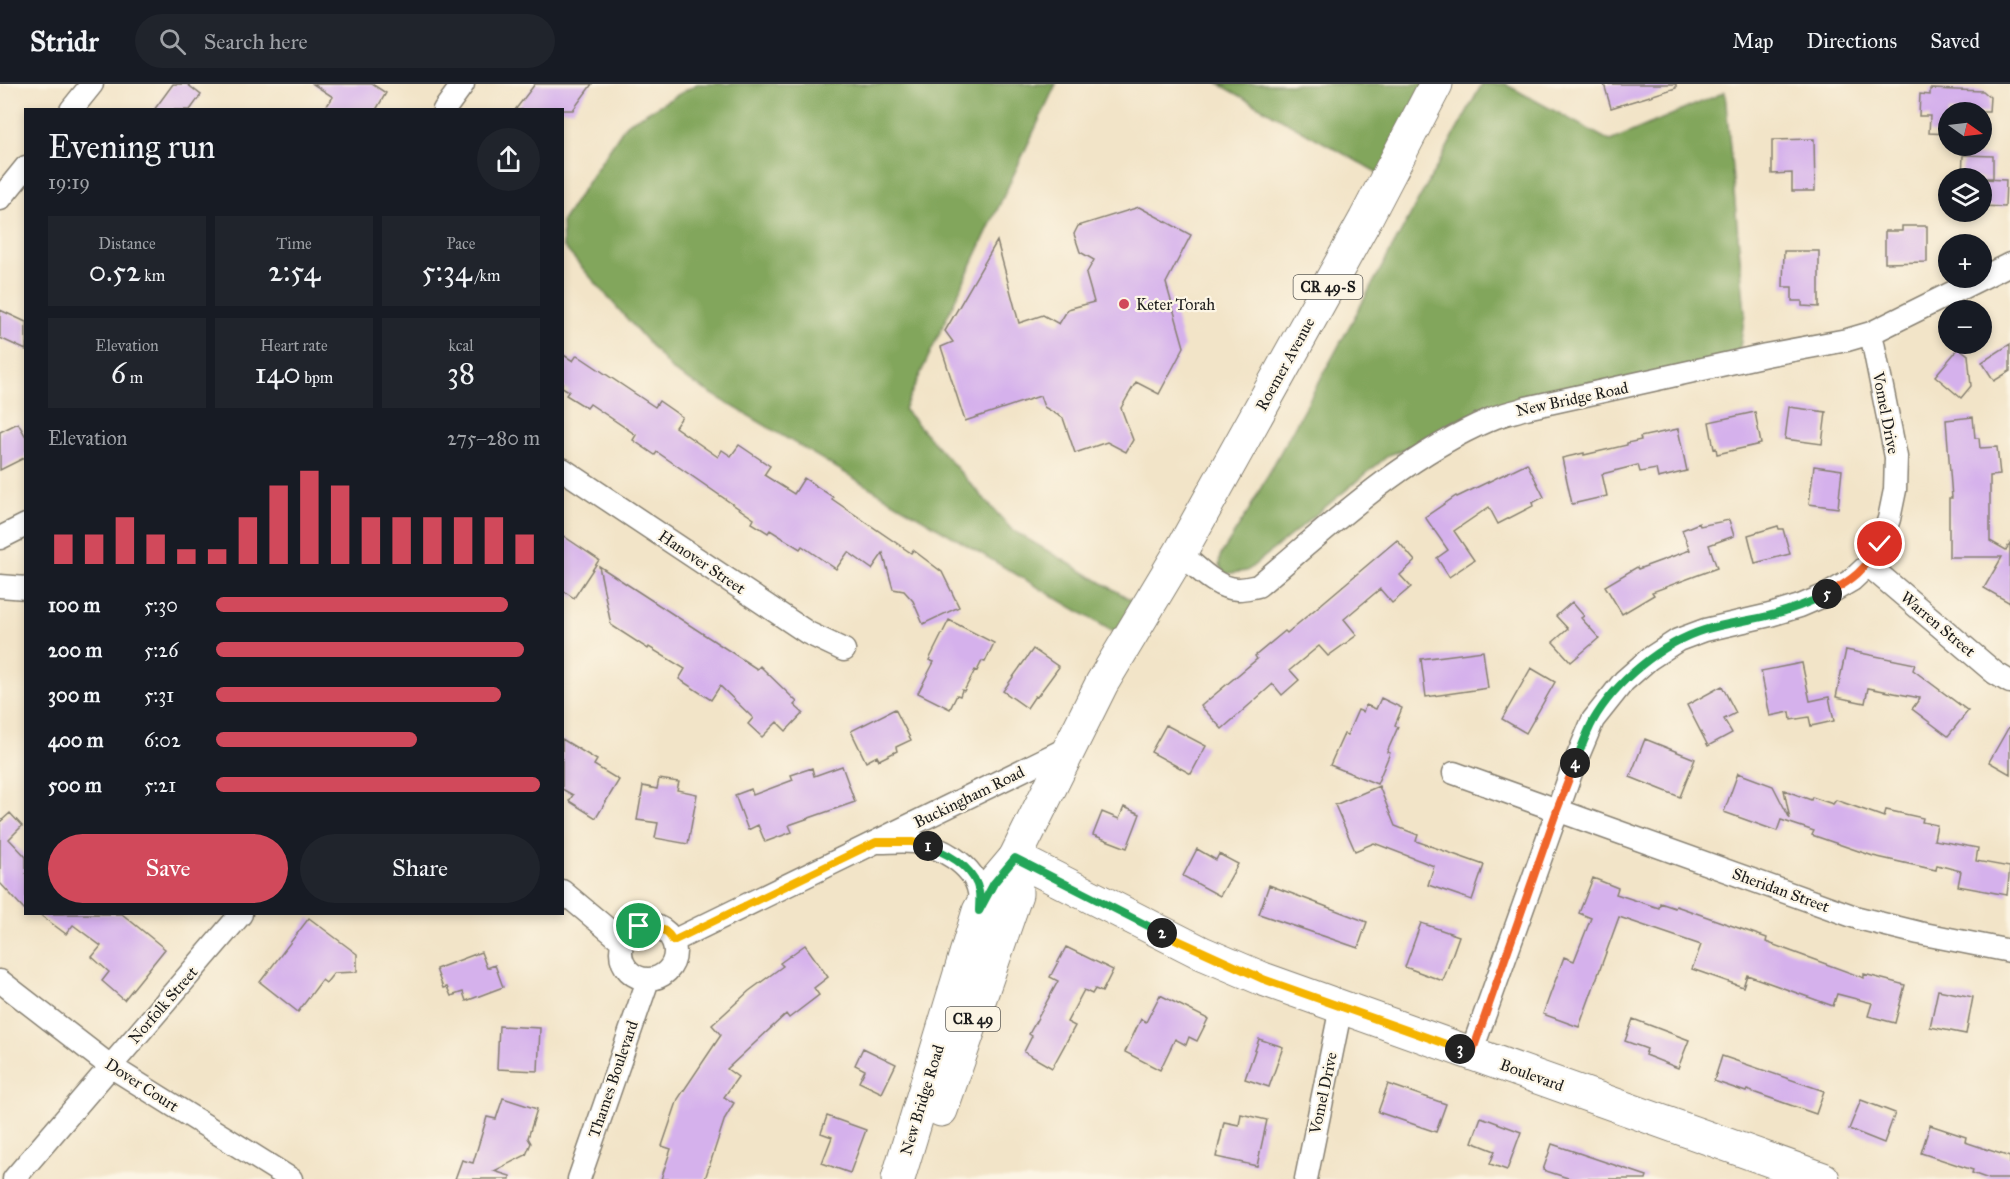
<!DOCTYPE html>
<html lang="en">
<head>
<meta charset="utf-8">
<style>
	:root { --surface:#171b24; --page:#20242c; --text:#f1f3f6; --muted:#9ea1a6; --line:#363941; --accent:#d1495b }
	body { margin:0; font-family:"IM FELL Great Primer",serif; background:var(--page); color:var(--text); height:100vh; display:flex; flex-direction:column; font-size:22px; white-space:nowrap }
	* { box-sizing:border-box; margin:0 }
	p { font-size:20px; color:var(--muted) }
	.icon { flex:none; width:33px; height:33px; fill:none; stroke:currentColor; stroke-width:2; stroke-linecap:round; stroke-linejoin:round }
	.map { position:relative; flex:1; overflow:hidden }
	.details { position:absolute; left:24px; top:24px; width:540px; height:807px; display:flex; flex-direction:column; background:var(--surface); border-radius:0px; box-shadow:0 3px 9px #0003 }
	.details>* { flex:none }
	.needle { width:39px; rotate:104deg }
	.tools { position:absolute; left:1938px; top:18px; display:grid; gap:12px }
	.tools a { display:grid; place-items:center; width:54px; height:54px; border-radius:50%; background:var(--surface); box-shadow:0 3px 9px #0003; font-size:30px }
	.pin { position:absolute; display:grid; place-items:center; width:51px; height:51px; color:#fff; margin:-26px; border:3px solid #fff; border-radius:50%; box-shadow:0 2px 6px #0007 }
	.km { position:absolute; width:30px; height:30px; margin:-15px; border-radius:50%; background:#222; color:#fff; font-size:16px; line-height:30px; text-align:center }
	.round { display:grid; place-items:center; flex:none; width:63px; height:63px; border-radius:32px; background:var(--page) }
	.summary { display:flex; align-items:center; justify-content:space-between; height:102px; padding:0 24px }
	h1 { font-size:33px; font-weight:600; line-height:45px }
	.metrics { display:grid; grid-template-columns:repeat(3,1fr); gap:9px; height:102px; padding:6px 24px }
	.metrics div { display:grid; align-content:center; border-radius:0px; background:var(--page); text-align:center }
	.metrics b { font-size:30px; font-weight:600 }
	.metrics small { font-size:16px; font-weight:400 }
	.metrics p { font-size:16px }
	.chart { height:168px; padding:12px 24px }
	.chart p { display:flex; justify-content:space-between }
	.chart svg { width:100%; height:108px; margin-top:6px; stroke:var(--accent); stroke-width:6 }
	.cta { display:flex; gap:12px; margin-top:auto; padding:12px 24px }
	.cta a { flex:1; height:69px; border-radius:36px; background:var(--accent); color:#fff; font-size:24px; font-weight:600; line-height:69px; text-align:center }
	.cta a+a { background:var(--page); color:var(--text) }
	ul { padding:0 24px; list-style:none; font-size:20px }
	li { display:grid; grid-template-columns:96px 72px 1fr; align-items:center; height:45px }
	li i { height:15px; border-radius:8px; background:var(--accent) }
	header { display:flex; align-items:center; gap:36px; box-sizing:border-box; height:84px; padding:0 30px; background:var(--surface); border-bottom:2px solid var(--line) }
	header strong { font-size:28px }
	nav { display:flex; gap:33px; margin-inline-start:auto; font-size:21px }
	.search { width:420px; height:54px; background:var(--page); display:flex; align-items:center; gap:15px; box-sizing:border-box; padding:0 21px; border-radius:33px; color:var(--muted); font-size:22px }
	.map>svg:first-child { display:block }
	.forest { fill:#82a65b; stroke:#4f613c; stroke-width:1.5 }
	.building { fill:#d5b1ec }
	.lines { fill:none; stroke-linecap:round; stroke-linejoin:round }
	.street-casing { stroke:#878072; stroke-width:25 }
	.secondary-casing { stroke:#878072; stroke-width:35 }
	.primary-casing { stroke:#878072; stroke-width:35 }
	.street { stroke:#fff; stroke-width:22 }
	.secondary { stroke:#fff; stroke-width:33 }
	.primary { stroke:#fff; stroke-width:33 }
	.split-1-casing { stroke:#fff; stroke-width:12 }
	.split-2-casing { stroke:#fff; stroke-width:12 }
	.split-3-casing { stroke:#fff; stroke-width:12 }
	.split-4-casing { stroke:#fff; stroke-width:12 }
	.split-5-casing { stroke:#fff; stroke-width:12 }
	.split-6-casing { stroke:#fff; stroke-width:12 }
	.split-1 { stroke:#f5b400; stroke-width:8 }
	.split-2 { stroke:#22a559; stroke-width:8 }
	.split-3 { stroke:#f5b400; stroke-width:8 }
	.split-4 { stroke:#f0652b; stroke-width:8 }
	.split-5 { stroke:#22a559; stroke-width:8 }
	.split-6 { stroke:#f0652b; stroke-width:8 }
	.poi-dot { fill:#d1495b; stroke:#fcf5e5; stroke-width:2 }
	.labels { text-anchor:middle; dominant-baseline:central; stroke-width:4.5; stroke-linejoin:round; paint-order:stroke }
	.shield { fill:#fcf5e5; stroke:#5f5d58; stroke-width:1.5 }
	.shield-label { font-size:15px; font-weight:bold; fill:#1c1c1c }
	.poi-label { font-size:16px; fill:#1c1c1c; stroke:#fcf5e5; text-anchor:start }
	.street-label { font-size:16px; fill:#1c1c1c; stroke:#fcf5e5 }
</style>
</head>
<body>
<header>
<strong>Stridr</strong>
<div class="search"><svg class="icon" aria-label="search" viewBox="0 0 24 24"><circle cx="10" cy="10" r="6"/><path d="M15 15l6 6"/></svg>Search here</div>
<nav><a>Map</a><a>Directions</a><a>Saved</a></nav>
</header>
<div class="map">
<svg width="2010" height="1095" viewBox="0 0 2010 1095">
	<rect width="100%" height="100%" fill="#fcf5e5"/>
	<filter id="ink" filterUnits="userSpaceOnUse"><feTurbulence type="fractalNoise" baseFrequency=".0167" numOctaves="2"/><feDisplacementMap in="SourceGraphic" scale="12" xChannelSelector="R" yChannelSelector="G"/><feConvolveMatrix kernelMatrix="1 2 1 2 8 2 1 2 1" color-interpolation-filters="sRGB"/></filter>
	<filter id="wash" filterUnits="userSpaceOnUse"><feTurbulence type="fractalNoise" baseFrequency=".008" numOctaves="4" result="noise"/><feDisplacementMap in="SourceGraphic" scale="24" xChannelSelector="R" yChannelSelector="G"/><feGaussianBlur stdDeviation="1.35" result="paint"/><feColorMatrix in="noise" values="0 0 0 0 0 0 0 0 0 0 0 0 0 0 0 0 0 1.4 0 .05"/><feComposite in="paint" operator="in"/></filter>
	<g filter="url(#wash)">
		<rect width="100%" height="100%" fill="#f2e4c8"/>
		<path class="forest" d="M697,0H1056L904,325L1012,446L1145,524L1127,556L673,287L563,162L562,137L626,40Z
			M1219,0H1436L1387,94Z
			M1482,0H1505L1610,57L1725,8L1745,229L1738,277L1492,334L1389,371L1247,487L1225,490L1219,481L1220,472L1246,431Z"/>
		<g id="blocks">
			<path class="building" d="M173,0H187L201,11L190,26H154Z
				M313,0H372L386,9L376,26H324L333,13Z
				M535,0H592L573,26H515Z
				M1604,0H1676V4L1611,24Z
				M1930,5L1983,7L1990,13L1989,28H1948V50L1929,49L1930,32H1919L1920,10L1930,11Z
				M1814,55L1815,107H1792V89L1772,90V56Z
				M1963,71L1993,72V94H1962Z
				M1982,95L2006,96L2005,123L1982,122Z
				M1139,123L1191,151L1166,199L1184,263L1159,310L1136,298L1121,324L1133,356L1126,368L1107,358L1075,369L1063,334L1044,323L1040,312L965,337L941,263L953,258L945,247L997,157L1019,239L1043,231L1059,240L1068,225L1094,218L1086,190L1094,176L1080,168L1074,150L1078,142Z
				M1902,142H1927V178L1885,179V147H1902Z
				M1784,167H1819V223L1802,222V217H1792V203H1783Z
				M0,226L26,238V266L0,254Z
				M2010,260V287L1994,297L1982,278Z
				M1959,264L1968,271L1971,302L1961,314L1935,292Z
				M562,270L573,277L577,271L655,323L659,317L682,333L675,343L718,373L722,366L731,372L739,361L770,382L764,391L794,410L804,394L833,413L832,415L911,469L913,466L942,488L959,523L923,540L913,517L904,507L893,505L883,469L872,485L848,468L836,485L802,462L800,465L770,446L768,449L752,439L754,435L657,368L655,371L633,356L636,351L590,320L587,324L566,311L569,307L562,303Z
				M1789,323L1826,328L1822,360L1785,355Z
				M1755,328L1761,360L1717,370L1716,364L1714,365L1709,338Z
				M1973,333L1975,354H1979L1980,364L1997,363L2000,391L1990,392V457L2006,466L2010,459V519L1984,504L2002,473H1949V414H1952L1946,336Z
				M18,339L26,353V373L0,386V348Z
				M1678,345L1687,387L1658,394L1656,385L1640,388L1638,381L1602,390L1607,412L1572,420L1562,374L1584,369V371L1627,361V359L1641,356L1640,353Z
				M1527,379L1544,413L1532,419L1533,422L1498,440L1489,423L1454,447L1474,476L1449,493L1437,474L1448,466L1425,433L1456,412L1457,413Z
				M1814,382L1842,386L1838,424L1809,420Z
				M1729,436L1734,452L1709,461L1717,484L1652,508L1654,511L1622,530L1605,502L1637,483L1638,485L1690,466L1682,446L1699,439L1700,442Z
				M1778,442L1779,445H1783L1790,470L1755,479L1748,451Z
				M562,451L599,476L574,514L562,506Z
				M1397,456L1415,477L1400,491L1411,503L1392,519L1380,505L1344,535L1357,551L1328,572L1319,562L1290,586L1299,596L1282,611L1273,600L1222,645L1201,622L1257,575L1255,572L1285,547L1287,549Z
				M599,482L757,585L760,582L797,618L794,621L803,629L786,647L777,638L762,653L748,640L753,634L720,602L711,616L679,595L685,585L649,563L648,565L611,541Z
				M1572,518L1584,532L1581,534L1599,554L1571,578L1553,558L1568,545L1556,532Z
				M949,536L994,559L985,578L982,577L977,587L975,586L964,607L962,606L960,612L957,611L950,625L918,609L934,578L929,576Z
				M1033,565L1059,583L1037,613L1035,612L1027,624L1003,607Z
				M1846,566L1915,580L1913,586L1968,627L1948,652L1912,625L1920,614L1868,604L1865,619L1836,613Z
				M1483,567L1488,604L1426,613L1421,575Z
				M1802,579L1810,617L1829,613L1834,637L1811,642L1809,633L1791,636L1790,628L1770,632L1761,587Z
				M1531,584L1555,598L1526,649L1502,635Z
				M1722,602L1736,629L1724,635L1732,649L1708,662L1687,621Z
				M1381,614L1402,624L1395,641L1398,643L1387,668L1390,669L1377,700L1330,681L1344,650L1347,651L1358,626L1363,628L1366,621L1376,625Z
				M895,625L911,656L896,663L897,667L879,676L877,672L866,678L851,647Z
				M1166,641L1206,662L1191,690L1151,668Z
				M2010,641V690L1989,678Z
				M562,655L597,676L594,681L619,696L596,734L569,717L573,711L562,705Z
				M1645,655L1695,675L1680,713L1630,693Z
				M842,682L855,718L789,741L792,748L765,758L758,741L748,746L735,711L751,705L753,711L793,696L791,691L812,684L814,692Z
				M1738,689L1773,702L1790,735L1784,706L1811,716L1812,713L1833,720L1836,716L1884,733L1886,726L1923,734L1922,738L1937,741L1934,756L1978,764L1976,777L2010,783L2007,811L1958,802L1961,787L1937,781L1936,786L1873,772L1812,751L1814,747L1781,736L1777,747L1724,728Z
				M659,695L679,698L677,706L697,710L688,760L655,754L658,739L637,736L643,702L657,705Z
				M1379,702L1395,742L1418,751L1416,757L1484,781L1472,816L1428,801L1434,782L1374,759L1355,767L1335,721Z
				M1124,723L1140,730L1127,764L1093,751L1102,728L1119,735Z
				M10,729L22,742L9,755L26,773V827L0,799V738Z
				M1197,765L1216,776L1219,770L1238,780L1220,812L1183,792Z
				M1593,794L1618,804L1616,810L1659,824L1660,819L1675,824L1676,822L1767,854L1766,858L1864,894V890L1905,901L1895,939L1868,932L1872,919L1837,910L1833,922L1747,891L1743,903L1692,885L1701,861L1619,833L1579,943L1543,930L1564,873L1574,877L1591,834L1579,829Z
				M1269,801L1367,838L1358,864L1259,830Z
				M39,830H122L165,865L124,916L102,897L109,888L92,873L101,862L73,841L66,850Z
				M309,834L357,870V888L334,889L326,899L322,896L298,928L260,898Z
				M1421,839L1459,852L1443,897L1405,883Z
				M805,861L828,893L814,904L819,911L789,934L786,930L727,985L738,993L724,1013L734,1019L725,1034L705,1095H661L671,1065L662,1062L678,1015L721,951L712,941L749,907L783,882L780,879Z
				M1066,863L1113,886L1102,908L1095,905L1092,910L1084,906L1067,938L1075,942L1052,984L1024,968L1032,952L1029,950L1058,897L1050,893Z
				M481,868L487,884L495,881L503,903L466,917L463,908L451,912L447,903L443,904L436,885Z
				M1938,906L1973,913L1966,950L1930,943Z
				M1160,911L1208,935L1197,957L1189,953L1186,961L1175,955L1160,986L1125,968L1141,935L1146,938Z
				M1633,935L1689,956L1678,984L1645,971L1647,965L1625,957Z
				M499,942L540,944L538,987L497,985Z
				M1259,955L1283,963L1269,1003L1245,995Z
				M863,964L896,980L882,1009L859,998L865,986L855,981Z
				M1722,972L1824,1007L1816,1030L1747,1006L1746,1008L1714,997Z
				M1388,1000L1446,1020L1436,1048L1378,1028Z
				M503,1014L537,1025L528,1054L531,1059L526,1071L494,1087L510,1092V1095H455L462,1076L473,1079L487,1033L496,1035Z
				M1861,1016L1895,1029L1884,1059L1849,1045Z
				M1241,1030L1267,1036L1257,1082L1216,1073L1224,1038L1239,1041Z
				M827,1032L866,1046L850,1089L822,1079L832,1053L821,1049Z
				M1481,1033L1521,1048L1507,1086L1490,1080L1495,1067L1472,1058Z
				M1930,1041L1966,1053L1965,1058L2010,1073V1095H1989L1972,1089L1973,1086L1921,1069Z
				M1552,1060L1647,1092L1646,1095H1571L1543,1086Z"/>
		</g>
	</g>
	<g filter="url(#ink)">
		<use href="#blocks" fill-opacity="0" stroke="#878072" stroke-width="1.5"/>
		<g class="lines">
			<defs>
				<path id="street" d="M71,26L92,0
					M444,26L463,0
					M0,115L26,83
					M562,385L808,549L844,566
					M0,454L26,441
					M1180,469C1196,482 1217,506 1239,505C1245,505 1252,503 1258,502C1331,441 1402,373 1491,335C1502,330 1514,328 1526,324L1766,271L1847,256L1871,249L2010,180
					M1868,481L1995,589L2010,598
					M0,502L26,504
					M1454,689L1858,834L1919,849L2010,867
					M880,758C891,758 903,757 914,758C939,762 974,780 979,808C980,814 979,821 979,827
					M562,807L623,858
					M621 868a27 27 0 1 1 54 0a27 27 0 1 1-54 0Z
					M673,857L1070,663
					M0,897L110,982L291,1095
					M1471,969L1572,686L1593,636L1624,597L1649,575L1678,556L1705,546L1770,531L1800,522L1828,510L1852,496L1868,481L1880,460L1889,435L1895,406L1896,373L1871,249
					M14,1095L241,830
					M579,1095L648,896
					M1306,1095L1341,923"/>
				<path id="secondary" d="M1015,774L1202,869L1263,895L1823,1095"/>
				<path id="primary" d="M941,1026L1016,810L1015,774
					M898,1095L979,827L994,799L1015,774L1102,599L1180,469L1365,136L1436,0"/>
			</defs>
			<use href="#street" class="street-casing"/>
			<use href="#secondary" class="secondary-casing"/>
			<use href="#primary" class="primary-casing"/>
			<use href="#street" class="street"/>
			<use href="#secondary" class="secondary"/>
			<use href="#primary" class="primary"/>
		</g>
	</g>
	<g class="lines" filter="url(#ink)">
		<defs>
			<path id="split-1" d="M639,842C653,840 666,843 673,857L876,758H912L928,762"/>
			<path id="split-2" d="M928,762C949,770 975,784 979,808C980,814 979,821 979,827L994,799L1015,774L1162,849"/>
			<path id="split-3" d="M1162,849L1263,895L1460,965"/>
			<path id="split-4" d="M1460,965L1472,969L1557,726L1575,679"/>
			<path id="split-5" d="M1575,679C1581,665 1586,650 1593,637C1615,598 1662,559 1704,546C1726,539 1749,537 1771,531C1791,526 1809,519 1827,510"/>
			<path id="split-6" d="M1827,510C1854,495 1864,487 1880,460"/>
		</defs>
		<use href="#split-1" class="split-1-casing"/>
		<use href="#split-2" class="split-2-casing"/>
		<use href="#split-3" class="split-3-casing"/>
		<use href="#split-4" class="split-4-casing"/>
		<use href="#split-5" class="split-5-casing"/>
		<use href="#split-6" class="split-6-casing"/>
		<use href="#split-1" class="split-1"/>
		<use href="#split-2" class="split-2"/>
		<use href="#split-3" class="split-3"/>
		<use href="#split-4" class="split-4"/>
		<use href="#split-5" class="split-5"/>
		<use href="#split-6" class="split-6"/>
	</g>
	<circle class="poi-dot" cx="1124" cy="220" r="6"/>
	<g class="labels">
		<g class="shield">
			<rect x="1293.5" y="191" width="69" height="24" rx="4.5"/>
			<rect x="946" y="923" width="54" height="24" rx="4.5"/>
		</g>
		<g class="shield-label">
			<text x="1328" y="203">CR 49-S</text>
			<text x="973" y="935">CR 49</text>
		</g>
		<g class="poi-label">
			<text x="1136" y="220">Keter Torah</text>
		</g>
		<g class="street-label">
			<text transform="translate(1285 280) rotate(-61)">Roemer Avenue</text>
			<text transform="translate(1572 315) rotate(-12)">New Bridge Road</text>
			<text transform="translate(1886 329) rotate(79)">Vomel Drive</text>
			<text transform="translate(702 478) rotate(34)">Hanover Street</text>
			<text transform="translate(1938 540) rotate(40)">Warren Street</text>
			<text transform="translate(969 713) rotate(-26)">Buckingham Road</text>
			<text transform="translate(1781 806) rotate(20)">Sheridan Street</text>
			<text transform="translate(163 921) rotate(-49)">Norfolk Street</text>
			<text transform="translate(1532 991) rotate(20)">Boulevard</text>
			<text transform="translate(613 995) rotate(-71)">Thames Boulevard</text>
			<text transform="translate(142 1001) rotate(33)">Dover Court</text>
			<text transform="translate(1323 1009) rotate(-78)">Vomel Drive</text>
			<text transform="translate(922 1016) rotate(-73)">New Bridge Road</text>
		</g>
	</g>
</svg>
<div class="tools">
<a><svg class="needle" viewBox="-14 -14 28 28"><path d="M0-13l5 13h-10z" fill="#e53935"/><path d="M0 13l5-13h-10z" fill="#9ea1a6"/></svg></a>
<a><svg class="icon" aria-label="layers" viewBox="0 0 24 24"><path d="M12 4l9 5-9 5-9-5zM3 14l9 5 9-5"/></svg></a>
<a>+</a>
<a>−</a>
</div>
<div class="pin" style="left:639px;top:842px;background:#1e9e55"><svg class="icon" aria-label="arrive" viewBox="0 0 24 24"><path d="M6 21V4h12l-3 4 3 4H6"/></svg></div>
<div class="pin" style="left:1880px;top:460px;background:#d93025"><svg class="icon" aria-label="check" viewBox="0 0 24 24"><path d="M5 12l5 5 9-10"/></svg></div>
<b class="km" style="left:928px;top:762px">1</b>
<b class="km" style="left:1162px;top:849px">2</b>
<b class="km" style="left:1460px;top:965px">3</b>
<b class="km" style="left:1575px;top:679px">4</b>
<b class="km" style="left:1827px;top:510px">5</b>
<section class="details">
<div class="summary"><div><h1>Evening run</h1><p>19:19</p></div><a class="round"><svg class="icon" aria-label="share" viewBox="0 0 24 24"><path d="M12 15V3M7 8l5-5 5 5M5 13v7h14v-7"/></svg></a></div>
<div class="metrics">
<div><p>Distance</p><b>0.52<small> km</small></b></div>
<div><p>Time</p><b>2:54</b></div>
<div><p>Pace</p><b>5:34<small> /km</small></b></div>
</div>
<div class="metrics">
<div><p>Elevation</p><b>6<small> m</small></b></div>
<div><p>Heart rate</p><b>140<small> bpm</small></b></div>
<div><p>kcal</p><b>38</b></div>
</div>
<div class="chart"><p><span>Elevation</span>275–280 m</p>
<svg viewBox="0 0 160 44" preserveAspectRatio="none"><path d="M5 44V32M15 44V32M25 44V25M35 44V32M45 44V38M55 44V38M65 44V25M75 44V12M85 44V6M95 44V12M105 44V25M115 44V25M125 44V25M135 44V25M145 44V25M155 44V32"/></svg>
</div>
<ul>
<li><b>100 m</b>5:30<i style="width:90%"></i></li>
<li><b>200 m</b>5:26<i style="width:95%"></i></li>
<li><b>300 m</b>5:31<i style="width:88%"></i></li>
<li><b>400 m</b>6:02<i style="width:62%"></i></li>
<li><b>500 m</b>5:21<i style="width:100%"></i></li>
</ul>
<div class="cta"><a>Save</a><a>Share</a></div>
</section>
</div>
</body>
</html>
